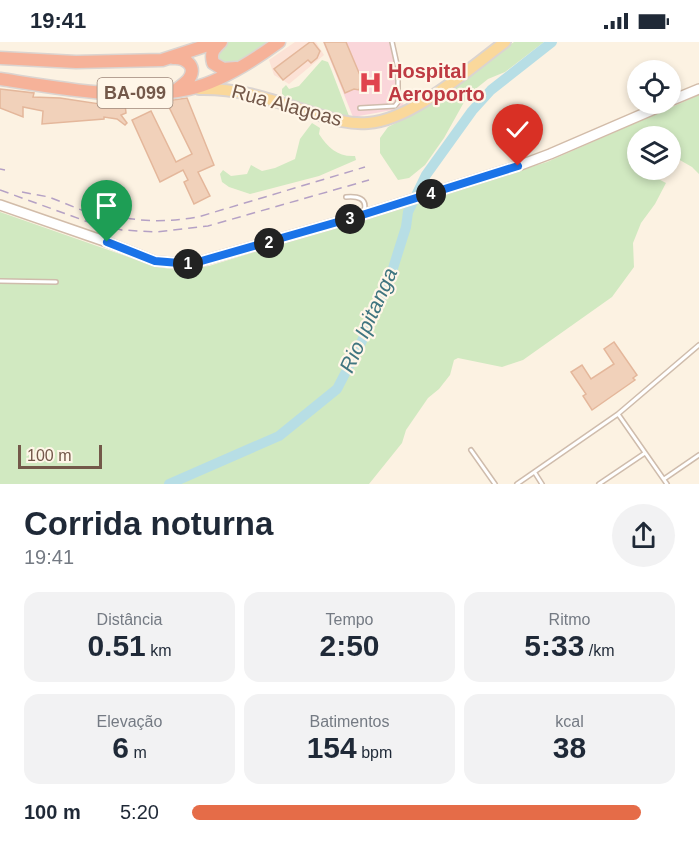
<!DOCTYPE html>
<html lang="pt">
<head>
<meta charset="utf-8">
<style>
	:root { --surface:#fff; --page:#f2f2f3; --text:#1f2937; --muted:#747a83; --accent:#e56c48 }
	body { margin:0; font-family:Arial,sans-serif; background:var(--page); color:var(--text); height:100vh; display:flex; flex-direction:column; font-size:22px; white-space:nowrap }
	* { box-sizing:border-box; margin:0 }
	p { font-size:20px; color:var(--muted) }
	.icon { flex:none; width:33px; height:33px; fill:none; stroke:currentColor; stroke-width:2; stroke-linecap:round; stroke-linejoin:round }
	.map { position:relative; height:442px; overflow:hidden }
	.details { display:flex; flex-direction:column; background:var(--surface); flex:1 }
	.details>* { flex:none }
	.controls { position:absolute; left:627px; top:18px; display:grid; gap:12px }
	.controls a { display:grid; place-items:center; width:54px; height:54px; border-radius:50%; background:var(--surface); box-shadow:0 3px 9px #0003; font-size:30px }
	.scale { position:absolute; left:18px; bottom:15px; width:84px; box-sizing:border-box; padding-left:6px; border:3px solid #735849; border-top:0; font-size:16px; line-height:21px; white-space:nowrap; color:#735849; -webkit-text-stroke:4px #fff6e8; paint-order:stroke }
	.pin { position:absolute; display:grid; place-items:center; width:51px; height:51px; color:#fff; margin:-62px -26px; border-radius:50% 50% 50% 0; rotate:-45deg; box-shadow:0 0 6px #0007 }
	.pin .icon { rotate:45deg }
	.km { position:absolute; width:30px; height:30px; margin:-15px; border-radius:50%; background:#222; color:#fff; font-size:16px; line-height:30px; text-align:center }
	.round { display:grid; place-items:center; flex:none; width:63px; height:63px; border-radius:32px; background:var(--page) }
	.headline { display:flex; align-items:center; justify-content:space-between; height:102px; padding:0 24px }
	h1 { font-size:33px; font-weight:600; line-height:45px }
	.figures { display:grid; grid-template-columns:repeat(3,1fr); gap:9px; height:102px; padding:6px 24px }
	.figures div { display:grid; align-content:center; border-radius:15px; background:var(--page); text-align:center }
	.figures b { font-size:30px; font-weight:600 }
	.figures small { font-size:16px; font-weight:400 }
	.figures p { font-size:16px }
	ul { padding:0 24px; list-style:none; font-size:20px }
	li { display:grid; grid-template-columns:96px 72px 1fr; align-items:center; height:45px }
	li i { height:15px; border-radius:8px; background:var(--accent) }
	.status { display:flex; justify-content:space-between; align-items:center; height:42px; padding:0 30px; background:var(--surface); direction:ltr }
	.status svg { height:16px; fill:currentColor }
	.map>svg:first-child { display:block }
	.commercial { fill:#fce2d6 }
	.medical { fill:#fad6da }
	.green { fill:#d1e9c1 }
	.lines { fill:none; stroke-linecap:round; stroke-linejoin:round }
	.river { stroke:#b7dee5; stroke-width:10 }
	.building { fill:#f1d1ba; stroke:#e4b79b; stroke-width:1.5 }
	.lane-casing { stroke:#cfbcac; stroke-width:6 }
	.secondary-casing { stroke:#d2bca9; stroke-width:12 }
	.primary-casing { stroke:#dbd4d0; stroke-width:14 }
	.highway-casing { stroke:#dbd4d0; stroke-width:15 }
	.lane { stroke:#fff; stroke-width:3 }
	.secondary { stroke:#fff; stroke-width:9 }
	.primary { stroke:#fad89b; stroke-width:10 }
	.highway { stroke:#f6b299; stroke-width:12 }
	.rail { stroke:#b5a1c5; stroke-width:1.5; stroke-dasharray:9 6; stroke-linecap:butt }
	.route-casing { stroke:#fff; stroke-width:12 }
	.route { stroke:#1a73e8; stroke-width:8 }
	.labels { text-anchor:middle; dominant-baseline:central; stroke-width:4.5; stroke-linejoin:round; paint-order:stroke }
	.shield { fill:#fff6e8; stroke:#9d8779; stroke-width:1.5 }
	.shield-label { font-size:18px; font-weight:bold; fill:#735849 }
	.health-label { font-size:20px; font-weight:bold; fill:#be3a42; stroke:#fff6e8; text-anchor:start }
	.street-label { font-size:20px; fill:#735849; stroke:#fff6e8 }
	.water-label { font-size:21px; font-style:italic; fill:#407580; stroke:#fff6e8 }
</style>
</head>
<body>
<div class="status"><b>19:41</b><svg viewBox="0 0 49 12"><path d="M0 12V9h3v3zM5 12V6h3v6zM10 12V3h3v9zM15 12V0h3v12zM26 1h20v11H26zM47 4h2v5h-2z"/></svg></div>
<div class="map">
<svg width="699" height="442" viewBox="0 0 699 442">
	<rect width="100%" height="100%" fill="#fcf2e2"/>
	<path class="commercial" d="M295,0H316L324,13L289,42L274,33L269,18Z"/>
	<path class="medical" d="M323,0H393L404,66L353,75Z"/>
	<path class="green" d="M228,0H273L234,23L216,21L218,9Z
		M514,0H544L505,30L488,37L468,53L444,96L425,123L409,136L398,138L380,111V96L388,85L415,71Z
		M322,18L328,20L331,27L349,74L346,76L287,56L282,52V47L286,43L289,47L299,44Z
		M699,53V132L692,125L671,113L670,94H638V128H645V130L666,141L655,162L641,181L633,201L634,225L612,255L523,318L502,325L458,316L454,318L450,333L439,347L428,356L406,388L402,401L369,442H0V170L157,225L178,228L209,224L547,120Z
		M312,81L320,86L319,92C328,106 338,115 355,114L356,118L319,134L250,152L229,145L222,140L220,132L223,128L231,134L247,132L251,123L262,129L275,126L295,117L300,97Z"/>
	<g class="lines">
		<path class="river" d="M169,442L279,394L337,347L361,301L389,239L406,185L408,170L426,133L472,69L491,48L552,0"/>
	</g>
	<path class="building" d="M310,0H313L320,9L317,16L311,21L308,18L283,38L274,27Z
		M324,0H346L362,38L359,48L354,47L345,51Z
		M0,47L34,51L33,55L60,56L106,63V60L125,62L126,71L121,73L127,81L125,83L117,77L104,75V77L42,82L43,69L23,65V75L0,66Z
		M187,56L214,123L198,130L210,154L194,162L184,140L188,138L183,128L160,140L132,78L151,69L176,120L192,112L166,59Z
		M614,300L637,333L633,336L635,338L592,368L583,354L586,352L571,330L582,323L591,337L614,322L604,307Z"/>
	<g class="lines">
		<defs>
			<path id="lane" d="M360,66L395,64L398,60V27L392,0
				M346,155C357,154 368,156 364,169
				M0,239L56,240
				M618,372L667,442
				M471,408L495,442
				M535,431L542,442
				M664,437L699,413
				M517,442L618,372L699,303
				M599,442L645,411"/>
			<path id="secondary" d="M670,59L699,47
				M0,163L107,200L155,219L191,222L362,173L518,124L550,112L666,62"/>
			<path id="primary" d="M199,47C239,46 269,57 306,69C326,75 347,83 368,81C412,78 470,26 505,0"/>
			<path id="highway" d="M221,0C214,7 210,10 213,21L223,27L236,26
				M0,16L76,20L162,18L217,0
				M173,16C187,15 198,26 188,38C184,42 180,45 176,48
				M0,37C58,46 131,60 189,47C221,40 253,19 279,0"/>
		</defs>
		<use href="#lane" class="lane-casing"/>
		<use href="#secondary" class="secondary-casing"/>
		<use href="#primary" class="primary-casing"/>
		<use href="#highway" class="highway-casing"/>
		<use href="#lane" class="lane"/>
		<use href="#secondary" class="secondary"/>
		<use href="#primary" class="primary"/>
		<use href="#highway" class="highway"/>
		<path class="rail" d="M0,127L5,128
			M0,148L91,181L122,188L157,190L208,184L369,138
			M22,150L49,155L104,177
			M97,169C131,180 163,181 198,175L365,125"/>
	</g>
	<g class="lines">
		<defs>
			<path id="route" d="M107,200L155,219L191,222L362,173L518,124"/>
		</defs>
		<use href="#route" class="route-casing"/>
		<use href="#route" class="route"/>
	</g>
	<defs>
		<symbol id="hospital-bare" viewBox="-9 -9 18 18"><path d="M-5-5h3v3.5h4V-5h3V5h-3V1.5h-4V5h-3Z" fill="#e0444e" stroke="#fff6e8" stroke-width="2.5" paint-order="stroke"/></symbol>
	</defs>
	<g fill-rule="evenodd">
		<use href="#hospital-bare" x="354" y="24" width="33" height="33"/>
	</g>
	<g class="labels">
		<rect class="shield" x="97.5" y="36" width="75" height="30" rx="4.5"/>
		<g class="shield-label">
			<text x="135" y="51">BA-099</text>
		</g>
		<g class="health-label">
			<text x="388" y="29">Hospital<tspan x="388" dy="23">Aeroporto</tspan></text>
		</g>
		<g class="street-label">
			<text transform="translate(287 63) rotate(15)">Rua Alagoas</text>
		</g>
		<g class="water-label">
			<text transform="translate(368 278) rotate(-66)">Rio Ipitanga</text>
		</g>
	</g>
</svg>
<div class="controls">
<a><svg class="icon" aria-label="locate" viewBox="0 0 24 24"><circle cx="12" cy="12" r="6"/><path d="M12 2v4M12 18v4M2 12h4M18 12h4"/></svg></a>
<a><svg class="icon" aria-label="layers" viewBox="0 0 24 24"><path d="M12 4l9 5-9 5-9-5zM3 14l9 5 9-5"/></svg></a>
</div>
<div class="scale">100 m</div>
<div class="pin" style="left:107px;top:200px;background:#1e9e55"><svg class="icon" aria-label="arrive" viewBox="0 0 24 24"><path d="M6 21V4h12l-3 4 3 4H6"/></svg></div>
<div class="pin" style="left:518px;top:124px;background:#d93025"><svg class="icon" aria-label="check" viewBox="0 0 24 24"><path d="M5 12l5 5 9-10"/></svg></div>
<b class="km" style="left:188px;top:222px">1</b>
<b class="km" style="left:269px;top:201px">2</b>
<b class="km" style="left:350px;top:177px">3</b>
<b class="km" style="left:431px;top:152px">4</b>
</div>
<section class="details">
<div class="headline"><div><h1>Corrida noturna</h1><p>19:41</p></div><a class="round"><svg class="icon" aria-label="share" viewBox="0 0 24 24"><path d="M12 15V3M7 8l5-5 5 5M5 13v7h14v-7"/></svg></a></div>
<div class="figures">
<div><p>Distância</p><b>0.51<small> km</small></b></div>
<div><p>Tempo</p><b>2:50</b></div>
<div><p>Ritmo</p><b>5:33<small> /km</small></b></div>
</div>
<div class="figures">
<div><p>Elevação</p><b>6<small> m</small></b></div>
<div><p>Batimentos</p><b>154<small> bpm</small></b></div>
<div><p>kcal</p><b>38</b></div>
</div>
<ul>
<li><b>100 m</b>5:20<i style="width:93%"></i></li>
</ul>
</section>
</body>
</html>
